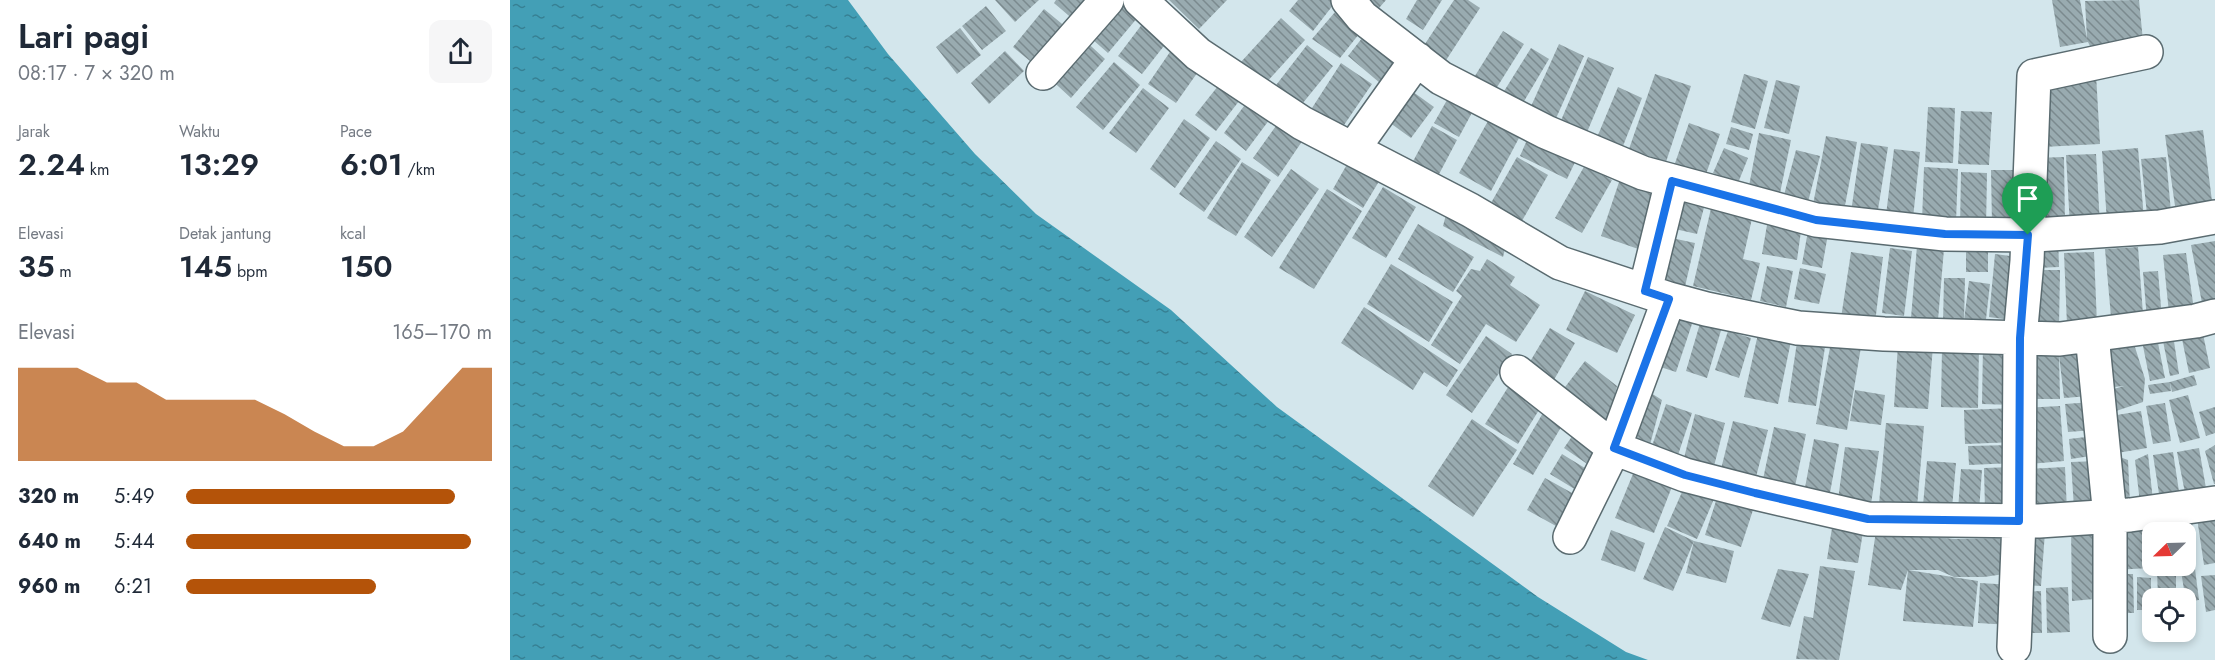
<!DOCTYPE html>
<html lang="id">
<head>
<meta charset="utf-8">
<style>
	:root { --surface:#fff; --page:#f6f6f7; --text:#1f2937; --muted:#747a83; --accent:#b45309 }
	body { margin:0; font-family:Jost,sans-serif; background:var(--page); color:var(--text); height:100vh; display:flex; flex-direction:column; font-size:22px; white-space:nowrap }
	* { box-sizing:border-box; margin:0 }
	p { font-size:20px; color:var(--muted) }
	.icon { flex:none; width:33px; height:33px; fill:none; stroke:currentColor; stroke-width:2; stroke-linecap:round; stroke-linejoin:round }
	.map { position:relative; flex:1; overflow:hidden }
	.details { display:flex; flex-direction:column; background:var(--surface); width:510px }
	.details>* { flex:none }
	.needle { width:39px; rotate:247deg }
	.fabs { position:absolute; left:1632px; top:522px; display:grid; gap:12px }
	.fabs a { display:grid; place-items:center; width:54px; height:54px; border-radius:12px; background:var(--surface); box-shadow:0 3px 9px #0003; font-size:30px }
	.pin { position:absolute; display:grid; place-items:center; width:51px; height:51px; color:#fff; margin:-62px -26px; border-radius:50% 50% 50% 0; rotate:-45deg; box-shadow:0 0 6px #0007 }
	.pin .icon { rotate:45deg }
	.round { display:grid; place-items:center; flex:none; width:63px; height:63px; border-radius:12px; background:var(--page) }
	.head { display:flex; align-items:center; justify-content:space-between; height:102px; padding:0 18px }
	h1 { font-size:33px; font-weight:600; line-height:45px }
	.metrics { display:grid; grid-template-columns:repeat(3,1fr); gap:9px; height:102px; padding:6px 18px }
	.metrics div { display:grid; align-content:center }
	.metrics b { font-size:30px; font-weight:600 }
	.metrics small { font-size:16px; font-weight:400 }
	.metrics p { font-size:16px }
	.chart { height:168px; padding:12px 18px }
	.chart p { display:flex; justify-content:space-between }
	.chart svg { width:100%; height:108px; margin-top:6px; fill:var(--accent); opacity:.7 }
	ul { padding:0 18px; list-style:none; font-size:20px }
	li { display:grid; grid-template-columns:96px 72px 1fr; align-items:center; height:45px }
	li i { height:15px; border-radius:8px; background:var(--accent) }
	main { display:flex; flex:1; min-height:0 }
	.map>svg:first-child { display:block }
	.water { fill:url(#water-ripples) }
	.building { fill:url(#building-back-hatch) }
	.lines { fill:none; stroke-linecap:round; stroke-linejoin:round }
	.street-casing { stroke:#5a6b70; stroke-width:36 }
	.street { stroke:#fff; stroke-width:33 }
	.route-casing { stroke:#fff; stroke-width:12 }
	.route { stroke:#1a73e8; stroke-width:8 }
</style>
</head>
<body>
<main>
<section class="details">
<div class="head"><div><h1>Lari pagi</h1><p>08:17 · 7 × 320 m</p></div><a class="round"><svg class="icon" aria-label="share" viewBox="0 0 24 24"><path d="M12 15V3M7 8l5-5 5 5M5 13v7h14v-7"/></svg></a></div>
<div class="metrics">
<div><p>Jarak</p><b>2.24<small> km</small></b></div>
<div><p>Waktu</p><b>13:29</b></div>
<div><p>Pace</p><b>6:01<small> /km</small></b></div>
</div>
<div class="metrics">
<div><p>Elevasi</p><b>35<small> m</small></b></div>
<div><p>Detak jantung</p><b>145<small> bpm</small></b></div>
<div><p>kcal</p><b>150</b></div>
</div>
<div class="chart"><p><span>Elevasi</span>165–170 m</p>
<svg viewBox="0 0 160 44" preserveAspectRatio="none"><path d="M0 44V6L10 6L20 6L30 12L40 12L50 19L60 19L70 19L80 19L90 25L100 32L110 38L120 38L130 32L140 19L150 6L160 6V44z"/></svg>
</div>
<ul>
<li><b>320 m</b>5:49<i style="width:88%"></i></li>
<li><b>640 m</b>5:44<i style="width:93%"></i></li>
<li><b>960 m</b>6:21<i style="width:62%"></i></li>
</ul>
</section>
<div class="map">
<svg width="1705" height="660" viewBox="0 0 1705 660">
	<defs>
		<pattern id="water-ripples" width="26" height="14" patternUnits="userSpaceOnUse" patternTransform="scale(1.5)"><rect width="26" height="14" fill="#439fb6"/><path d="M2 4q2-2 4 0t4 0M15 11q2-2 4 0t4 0" fill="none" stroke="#368093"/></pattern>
		<pattern id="building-back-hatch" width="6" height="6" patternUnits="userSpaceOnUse" patternTransform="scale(1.5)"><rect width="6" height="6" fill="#99abb0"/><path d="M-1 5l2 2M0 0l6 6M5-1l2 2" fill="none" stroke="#7b8a8e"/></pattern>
	</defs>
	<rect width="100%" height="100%" fill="#d3e6ec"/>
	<path class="water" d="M0,0H338L378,54L465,154L526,214L661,310L767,407L1028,597L1116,652L1138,660H0Z"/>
	<path class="building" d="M485,0H529L505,22Z
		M546,0H582L565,21L544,3Z
		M607,0L628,17L598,53L575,33Z
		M659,0H717L689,29Z
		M788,0H827L803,31L779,11Z
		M846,0H876L863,15Z
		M907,0H932L913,30L896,19Z
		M944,0H958L970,8L931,68L909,53Z
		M1542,0H1570L1577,39L1575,1L1629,0L1633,41L1580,46L1578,42L1550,47Z
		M831,5L853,29L830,58L802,39Z
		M476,6L496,31L472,50L452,26Z
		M534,9L557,28L526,66L503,47Z
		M771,18L795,40L755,84L731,62Z
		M633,23L657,42L632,74L608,56Z
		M450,28L471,55L447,74L426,47Z
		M993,31L1014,44L984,92L963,79Z
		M856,33L886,61L870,83L838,56Z
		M570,36L595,59L561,98L536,75Z
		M1049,44L1074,56L1043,125L1018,113Z
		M797,45L823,66L788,109L763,89Z
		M1021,48L1039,59L1010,108L991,96Z
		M662,49L690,69L666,103L638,84Z
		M495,51L514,71L479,104L461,83Z
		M1078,57L1104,68L1075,137L1049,125Z
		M604,62L630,85L593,130L566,107Z
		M831,63L862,84L832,128L802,108Z
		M1145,74L1181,86L1156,162L1119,149Z
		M1234,74L1258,81L1245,129L1221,122Z
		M1586,74L1590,144L1533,147L1529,78Z
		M716,76L736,92L706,131L685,115Z
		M1266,80L1290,86L1279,134L1254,128Z
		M1108,87L1132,98L1113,146L1088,135Z
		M633,88L659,108L626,153L599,133Z
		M899,89L924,107L901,138L876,120Z
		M941,93L965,107L949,137L924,123Z
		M740,98L763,115L736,151L714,133Z
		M1418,107L1445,108L1443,163L1415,162Z
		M1451,111L1482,112L1479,165L1448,164Z
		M773,116L797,134L768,177L743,158Z
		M674,119L700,138L665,188L640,169Z
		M978,121L1009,138L981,191L949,173Z
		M1179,123L1210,134L1195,177L1164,166Z
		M922,126L947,140L927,178L901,165Z
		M1221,127L1243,134L1239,150L1216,144Z
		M1693,130L1702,201L1665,206L1655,135Z
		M1020,133L1068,156L1057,179L1010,156Z
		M1249,133L1281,140L1270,193L1239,186Z
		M1316,136L1347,142L1333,216L1302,210Z
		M706,141L731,159L694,212L669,194Z
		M1351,143L1378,147L1367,216L1341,212Z
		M1214,148L1238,158L1228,183L1203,173Z
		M1628,148L1634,219L1597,222L1592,151Z
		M1384,149L1410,152L1403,218L1376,215Z
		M1286,150L1310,156L1298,202L1274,195Z
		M1586,154L1590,225L1560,227L1556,155Z
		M1007,157L1038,175L1008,228L977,210Z
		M1554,157L1555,225L1526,226L1525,158Z
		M1656,157L1661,212L1637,214L1631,159Z
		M840,159L871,178L853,208L823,189Z
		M732,162L761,180L726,236L697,218Z
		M1075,165L1102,180L1072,233L1045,218Z
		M1414,167L1448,169L1446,222L1412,221Z
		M781,169L809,189L762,257L734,237Z
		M1481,170H1506V225H1482Z
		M1451,172L1477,173L1476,229L1450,228Z
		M1112,173L1155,188L1134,251L1091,236Z
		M873,187L906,207L876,258L842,238Z
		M817,189L852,211L804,289L769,268Z
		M1165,192L1196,200L1187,234L1156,227Z
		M1202,204L1243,214L1233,259L1250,263L1241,300L1183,286Z
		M937,211L996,245L993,257L933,226Z
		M908,224L964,257L943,292L888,259Z
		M1257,225L1291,231L1287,260L1252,254Z
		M1298,231L1318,234L1312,268L1292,264Z
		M1548,236L1549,267L1526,268L1525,237Z
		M1157,237L1185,243L1174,291L1146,284Z
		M1705,241V301L1692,303L1681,245Z
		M1407,246L1434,249L1428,320L1401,318Z
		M1456,247H1478V272H1456Z
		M1628,247L1633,314L1601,317L1595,249Z
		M1380,248L1402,251L1394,316L1372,313Z
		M1341,252L1373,257L1365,323L1331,318Z
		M1584,252L1587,324L1557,325L1554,253Z
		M1676,253L1684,310L1659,313L1653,255Z
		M1485,254L1515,258L1508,321L1479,317Z
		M977,259L1005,277L1000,285L1030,305L1006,342L976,324L950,364L921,345L952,296L946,291L961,269L970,271Z
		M881,264L943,302L919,342L857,304Z
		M1257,266L1283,271L1276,307L1250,301Z
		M1290,268L1316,274L1309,304L1284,299Z
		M1525,270H1550L1549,327L1524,326Z
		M1648,271L1652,319L1637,320L1633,272Z
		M1434,278H1455L1454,321L1459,281L1480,284L1475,328L1433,324Z
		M1075,291L1125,315L1107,353L1056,330Z
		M854,307L948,370L937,387L914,372L903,390L831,343Z
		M1164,307L1185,315L1166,372L1144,365Z
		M1191,320L1212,327L1197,378L1176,371Z
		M1040,328L1065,343L1041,385L1015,370Z
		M1218,331L1241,338L1229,378L1205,370Z
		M1248,334L1281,341L1268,404L1234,397Z
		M1693,334L1700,368L1679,373L1672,339Z
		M1663,335L1669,374L1660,376L1653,341Z
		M976,336L1002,354L962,413L936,395Z
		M1647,338L1655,378L1640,381L1632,341Z
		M1287,342L1315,347L1306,406L1278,402Z
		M1321,342L1351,347L1337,430L1306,424Z
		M1388,344L1423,346L1418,409L1384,407Z
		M1624,344L1635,379L1633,402L1597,414L1590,393L1614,386L1594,388L1589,345Z
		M1473,345L1505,346L1503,405L1472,404Z
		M1432,347H1469L1468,408L1431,407Z
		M1576,348L1580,396L1554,398L1549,355L1550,399H1519V350Z
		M1075,361L1107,386L1097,427L1052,391Z
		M1684,375L1687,385L1662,392L1660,382Z
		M1005,376L1037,397L1008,444L975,424Z
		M1660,382L1661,391L1640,394L1638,385Z
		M1130,386L1152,400L1138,452L1114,445Z
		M1345,390L1375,395L1371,425L1340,421Z
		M1678,395L1690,438L1670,443L1659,400Z
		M1582,402L1584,430L1558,432L1555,404Z
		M1655,403L1661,441L1643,444L1636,406Z
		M1156,404L1182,413L1166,461L1140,452Z
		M1037,406L1057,417L1023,475L1003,464Z
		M1550,406L1554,461L1519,464L1515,408Z
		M1705,407V433L1696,436L1689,412Z
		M1504,408L1506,442L1455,444L1454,410Z
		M1631,411L1637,448L1601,454L1595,417Z
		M1185,414L1215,423L1203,470L1173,462Z
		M962,419L1007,450L963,517L918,486Z
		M1223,421L1258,430L1245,481L1210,473Z
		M1376,423L1414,426L1407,507L1369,504Z
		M1264,427L1296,434L1284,491L1252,484Z
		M1067,429L1097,449L1083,468L1054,448Z
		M1584,436L1587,455L1561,459L1559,439Z
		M1304,439L1329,444L1319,498L1294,493Z
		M1503,445L1504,463L1459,465L1458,446Z
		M1705,445V484H1704L1695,451Z
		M1335,447L1369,451L1361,504L1328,500Z
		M1689,448L1697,494L1676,498L1667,452Z
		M1663,452L1670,498L1650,500L1643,455Z
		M1052,454L1083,473L1071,493L1040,474Z
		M1601,454L1618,460L1620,505L1605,506Z
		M1638,454L1643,501L1630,503L1625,460Z
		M1417,461L1446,463L1442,508L1413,505Z
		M1589,461L1592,506L1564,508L1561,462Z
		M1127,464L1165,479L1144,533L1105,518Z
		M1503,467L1504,509L1475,510L1474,468Z
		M1555,467L1557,511L1519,513L1517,469Z
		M1451,469L1472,470L1469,511L1448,510Z
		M1035,478L1073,499L1055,531L1017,510Z
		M1176,483L1204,499L1187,539L1157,526Z
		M1207,498L1243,510L1231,547L1195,535Z
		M1705,515V563L1694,565L1687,518Z
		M1682,518L1685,562L1676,563V532H1642V521Z
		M1638,522L1640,568L1604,570L1602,524Z
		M1155,527L1184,541L1163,591L1133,579Z
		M1561,527H1596V598L1562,601Z
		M1322,528L1353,532L1348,563L1317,559Z
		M1101,530L1135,543L1125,572L1091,560Z
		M1366,531L1445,539L1502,538L1501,573L1474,577H1444L1428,570H1398L1468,581L1463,627L1393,621L1398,570L1391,590L1358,585Z
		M1515,531L1535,532L1531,586L1512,585Z
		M1184,541L1224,551L1216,583L1176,573Z
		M1310,566L1345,571L1329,660L1286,659L1294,616L1303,618Z
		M1268,569L1299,574L1280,627L1251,619Z
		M1685,569L1689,600L1676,602L1671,571Z
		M1647,570H1666V598H1648Z
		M1605,574H1623L1624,613H1611Z
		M1705,575V610L1696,612L1691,576Z
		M1627,577L1641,578V610H1627Z
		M1470,583L1503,585L1500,625L1468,623Z
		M1558,587L1560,632L1537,633L1536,588Z
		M1531,591L1532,633H1509L1508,592Z"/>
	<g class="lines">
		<defs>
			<path id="street" d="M630,0L688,54L792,123L960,210L1050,263L1159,299L1196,309L1288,328L1374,334L1550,339L1686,321L1705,316
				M838,0L852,17L931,78L1036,132L1133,173L1306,220L1435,234L1525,235L1650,227L1705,217
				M533,73L597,0
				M843,149L907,59
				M1135,291L1162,181
				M1582,335L1600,517V636
				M1007,372L1104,448L1175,475L1245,493L1358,519L1529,521L1620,515L1705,503
				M1060,537L1104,448L1159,299
				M1504,647L1509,521L1510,338L1517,261L1524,76L1636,52"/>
		</defs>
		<use href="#street" class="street-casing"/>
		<use href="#street" class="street"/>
	</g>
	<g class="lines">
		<defs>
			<path id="route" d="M1162,181L1306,220L1435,234L1518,235L1510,338L1509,521L1358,519L1245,493L1175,475L1104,448L1159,299L1135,291Z"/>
		</defs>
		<use href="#route" class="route-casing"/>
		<use href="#route" class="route"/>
	</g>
</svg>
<div class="fabs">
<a><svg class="needle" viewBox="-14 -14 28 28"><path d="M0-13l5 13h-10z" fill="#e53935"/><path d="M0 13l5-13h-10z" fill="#747a83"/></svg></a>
<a><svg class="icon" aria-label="locate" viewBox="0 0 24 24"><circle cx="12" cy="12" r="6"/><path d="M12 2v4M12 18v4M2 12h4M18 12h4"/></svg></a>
</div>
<div class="pin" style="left:1518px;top:235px;background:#1e9e55"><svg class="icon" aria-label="arrive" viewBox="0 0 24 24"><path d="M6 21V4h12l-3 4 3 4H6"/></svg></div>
</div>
</main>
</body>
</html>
